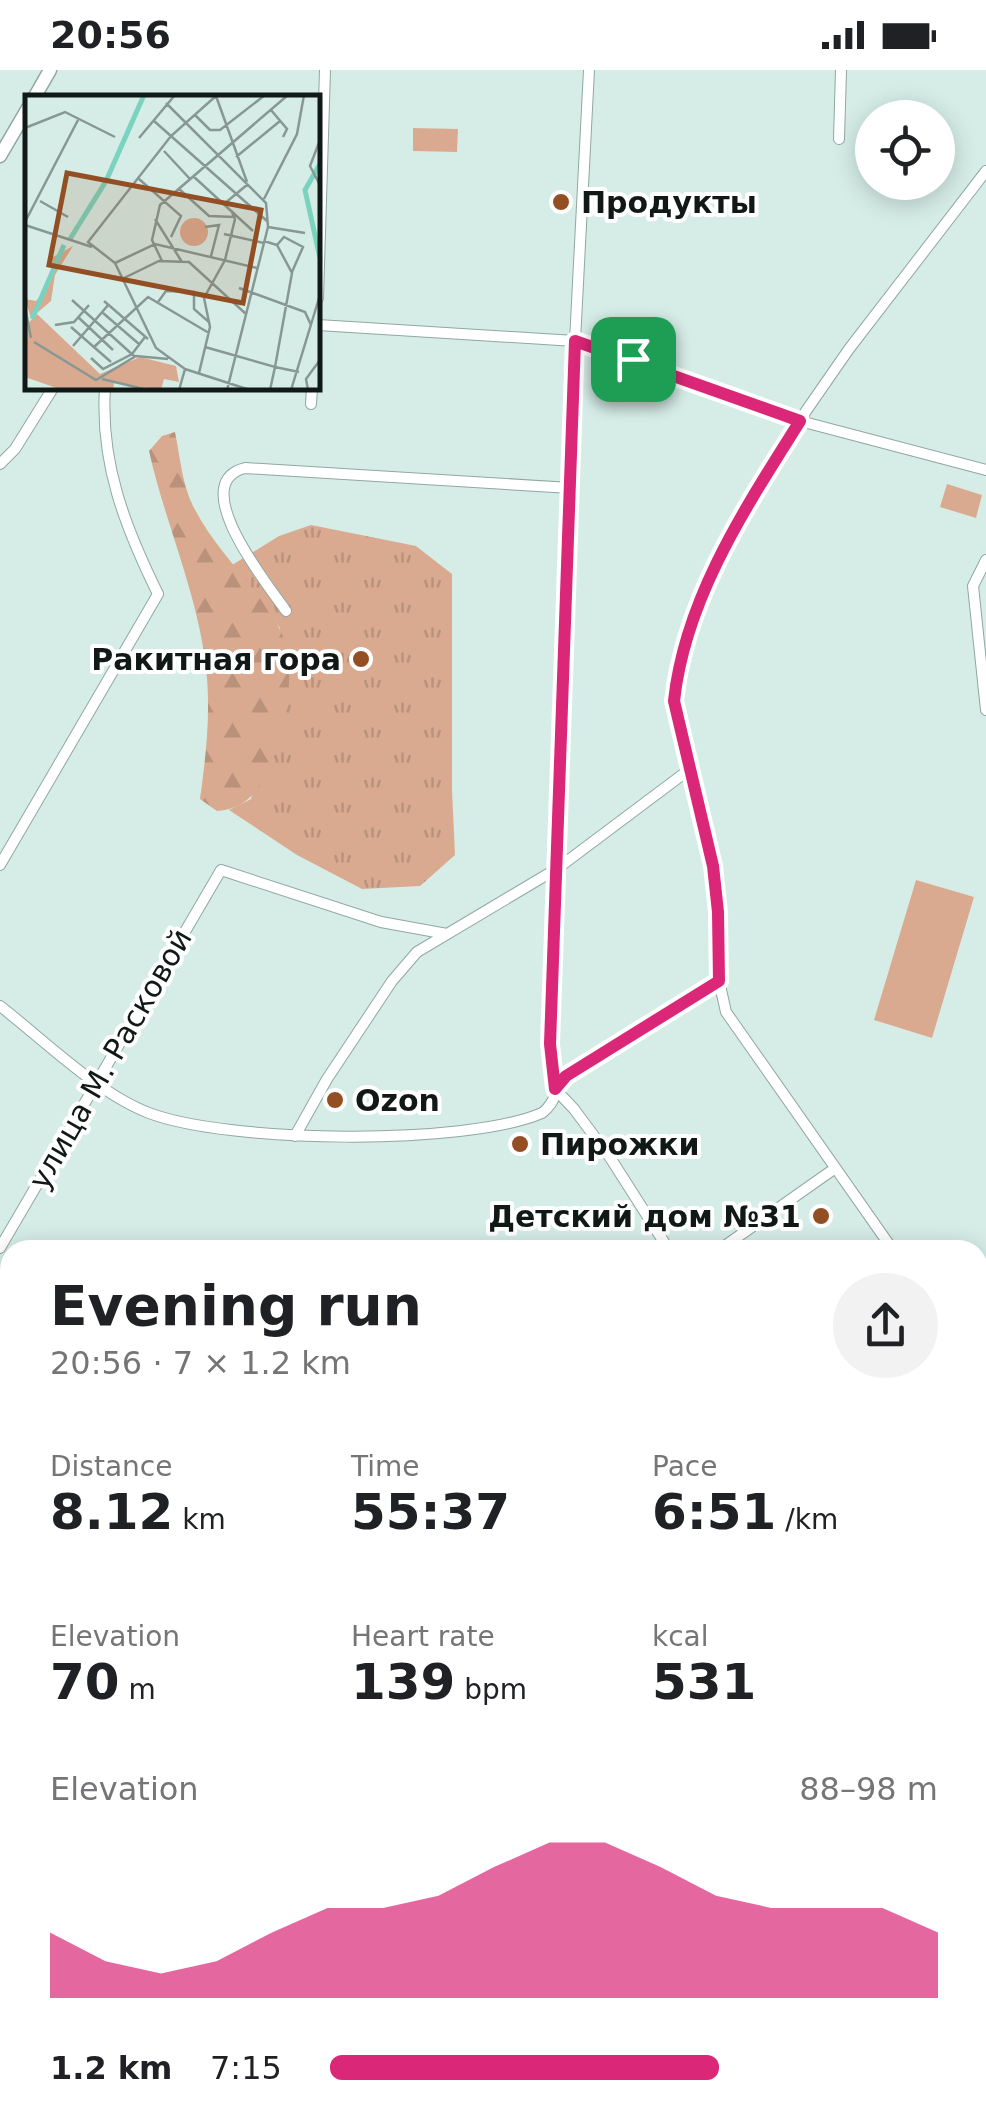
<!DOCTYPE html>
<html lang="en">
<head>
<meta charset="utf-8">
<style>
	:root { --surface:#fff; --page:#f2f2f2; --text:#202124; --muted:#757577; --accent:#db2777 }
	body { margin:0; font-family:"DejaVu Sans",sans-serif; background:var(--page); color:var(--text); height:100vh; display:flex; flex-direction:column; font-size:38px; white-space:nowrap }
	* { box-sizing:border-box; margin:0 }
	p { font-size:32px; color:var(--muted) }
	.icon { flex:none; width:55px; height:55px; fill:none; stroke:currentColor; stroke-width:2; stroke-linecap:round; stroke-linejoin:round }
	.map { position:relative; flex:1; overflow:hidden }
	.details { position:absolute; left:0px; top:1170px; width:988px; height:888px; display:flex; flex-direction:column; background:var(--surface); border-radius:30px 30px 0 0; box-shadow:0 5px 25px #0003 }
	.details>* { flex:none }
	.fabs { position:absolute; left:855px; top:30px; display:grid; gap:20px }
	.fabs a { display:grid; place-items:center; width:100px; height:100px; border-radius:50%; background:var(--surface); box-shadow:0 5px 25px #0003; font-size:50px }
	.pin { position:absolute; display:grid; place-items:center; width:85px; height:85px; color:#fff; margin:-42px; border-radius:20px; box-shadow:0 5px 15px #0006 }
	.round { display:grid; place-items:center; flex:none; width:105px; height:105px; border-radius:52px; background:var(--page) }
	.summary { display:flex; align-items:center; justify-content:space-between; height:170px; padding:0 50px }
	h1 { font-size:55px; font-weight:700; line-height:75px }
	.figures { display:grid; grid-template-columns:repeat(3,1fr); gap:15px; height:170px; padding:10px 50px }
	.figures div { display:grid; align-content:center }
	.figures b { font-size:50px; font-weight:700 }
	.figures small { font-size:28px; font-weight:400 }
	.figures p { font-size:28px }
	.chart { height:280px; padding:20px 50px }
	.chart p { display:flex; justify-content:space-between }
	.chart svg { width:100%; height:180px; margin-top:10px; fill:var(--accent); opacity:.7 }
	ul { padding:0 50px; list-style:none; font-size:32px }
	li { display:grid; grid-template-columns:160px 120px 1fr; align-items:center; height:75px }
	li i { height:25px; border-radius:12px; background:var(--accent) }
	.status { display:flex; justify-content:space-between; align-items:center; height:70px; padding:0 50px; background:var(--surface); direction:ltr }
	.status svg { height:28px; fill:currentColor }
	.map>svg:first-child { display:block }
	.grass { fill:url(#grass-tufts) }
	.forest { fill:url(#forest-firs) }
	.park { fill:#daaa90 }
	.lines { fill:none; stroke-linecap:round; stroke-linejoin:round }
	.river { stroke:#7ad3bf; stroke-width:18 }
	.minor-casing { stroke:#91a7a2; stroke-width:12 }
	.tertiary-casing { stroke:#91a7a2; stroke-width:15 }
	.secondary-casing { stroke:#91a7a2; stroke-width:18 }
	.minor { stroke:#fff; stroke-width:10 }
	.tertiary { stroke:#fff; stroke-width:12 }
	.secondary { stroke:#fff; stroke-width:15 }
	.route-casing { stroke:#fff; stroke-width:20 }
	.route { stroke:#db2777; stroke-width:12 }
	.poi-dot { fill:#934f23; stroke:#fff; stroke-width:4 }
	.labels { text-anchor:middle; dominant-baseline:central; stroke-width:8; stroke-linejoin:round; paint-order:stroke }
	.poi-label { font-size:30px; font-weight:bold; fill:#111917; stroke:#fff; text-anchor:start }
	.street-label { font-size:30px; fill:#111917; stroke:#fff }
	.inset-river { fill:none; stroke:#7ad3bf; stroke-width:5 }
	.inset-road { fill:none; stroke:#879894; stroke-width:2.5 }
	.view { fill:#934f23; fill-opacity:0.15; stroke:#934f23; stroke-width:5 }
	.inset-edge { fill:none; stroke:#111917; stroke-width:5 }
</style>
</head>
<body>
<div class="status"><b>20:56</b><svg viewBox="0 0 49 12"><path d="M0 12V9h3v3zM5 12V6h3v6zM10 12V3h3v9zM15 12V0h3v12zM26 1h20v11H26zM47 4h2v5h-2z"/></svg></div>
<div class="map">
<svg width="986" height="2057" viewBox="0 0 986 2057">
	<defs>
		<pattern id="grass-tufts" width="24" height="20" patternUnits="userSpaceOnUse" patternTransform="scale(2.5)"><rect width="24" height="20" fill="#daaa90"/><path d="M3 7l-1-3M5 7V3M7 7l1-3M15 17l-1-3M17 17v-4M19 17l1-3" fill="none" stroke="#ba927b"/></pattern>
		<pattern id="forest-firs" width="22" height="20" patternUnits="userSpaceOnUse" patternTransform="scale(2.5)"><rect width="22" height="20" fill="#daaa90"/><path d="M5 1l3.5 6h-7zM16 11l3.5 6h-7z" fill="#ba927b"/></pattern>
	</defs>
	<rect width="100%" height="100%" fill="#d6ede7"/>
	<path class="grass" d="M311,455L416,476L452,504V720L455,785L420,816L362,819L297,785L229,740L251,729L280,558L232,495L279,466Z"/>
	<path class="forest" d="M175,362C180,386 182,414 193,436C215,480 253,512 277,554C301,595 285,653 269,694C260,721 246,739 217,741L200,729C206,685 211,643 206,598C198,524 165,453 149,381L162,366Z
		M978,1943L986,1946L983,2037H978Z"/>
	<path class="park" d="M413,58L458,59L457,82L413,81Z
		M947,414L982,425L976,448L940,437Z
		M916,810L974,827L932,968L874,950Z"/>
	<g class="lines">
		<path class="river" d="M0,1641L10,1643
			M978,2009L986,2007"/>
		<defs>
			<path id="minor" d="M589,0L575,271L550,987L555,1019L574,1039L611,1089L669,1180
				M839,69L841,0
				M318,228L325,0
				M318,255L575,271L800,351L986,400
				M311,334L312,318
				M0,394L15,379L53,318
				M986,490L973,516L986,640
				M286,541C268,515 185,413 245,398L571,418
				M0,795L158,524C125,457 100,393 105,318
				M0,936C44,970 97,1023 149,1043C228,1073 465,1076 542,1043C555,1034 556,1018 566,1006L719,911
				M295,1066L327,1009L392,911L417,882L558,798L690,699
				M0,1178L221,800L381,852L447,864
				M719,1180L834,1099
				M893,1180L726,942L719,911L713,796L674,631L683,579L698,533L715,498L806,341L849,279L986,101
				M418,2057L421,2048
				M676,2057L678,2048"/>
			<path id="tertiary" d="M34,28L50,0
				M0,86L28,38"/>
			<path id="secondary" d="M978,1281L986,1271
				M0,1357L10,1363"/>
		</defs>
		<use href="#minor" class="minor-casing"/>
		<use href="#tertiary" class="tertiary-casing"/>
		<use href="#secondary" class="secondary-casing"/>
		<use href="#minor" class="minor"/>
		<use href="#tertiary" class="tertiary"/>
		<use href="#secondary" class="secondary"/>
	</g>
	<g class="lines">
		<defs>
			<path id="route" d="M575,271L800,351C746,437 685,528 674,631L713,796L718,842L719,911L566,1006L555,1019L550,974Z"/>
		</defs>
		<use href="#route" class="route-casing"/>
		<use href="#route" class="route"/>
	</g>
	<g class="poi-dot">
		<circle cx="561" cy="132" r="10"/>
		<circle cx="361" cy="589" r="10"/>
		<circle cx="335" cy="1030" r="10"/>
		<circle cx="520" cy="1074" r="10"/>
		<circle cx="821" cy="1146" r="10"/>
	</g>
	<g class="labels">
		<g class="poi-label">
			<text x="581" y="132">Продукты</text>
			<text x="341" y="589" text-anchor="end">Ракитная гора</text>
			<text x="355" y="1030">Ozon</text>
			<text x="540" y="1074">Пирожки</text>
			<text x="801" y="1146" text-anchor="end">Детский дом №31</text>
		</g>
		<g class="street-label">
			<text transform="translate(110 989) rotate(-60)">улица М. Расковой</text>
		</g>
	</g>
	<g transform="translate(25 25)">
		<rect width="295" height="295" fill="#d6ede7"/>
		<path d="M155 137a14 14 0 1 1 28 0a14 14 0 1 1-28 0Z" fill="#daaa90"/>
		<path d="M48,151L30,180L26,206L6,223L0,204L11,206L25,189L28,162Z" fill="#daaa90"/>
		<path d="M12,219L75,279L115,262L151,271L154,287L139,284L136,295L89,288L88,295H37L0,282V231Z" fill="#daaa90"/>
		<path class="inset-river" d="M295,69L280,95L295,163M45,144L81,86L119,0M7,224L39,150"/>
		<path class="inset-road" d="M191,1L222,87M141,8L241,108L243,132L202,295M246,15L262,34L258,42M170,20L185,35H195L240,0M129,26L242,126M0,33L40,17L90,42M114,43L150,0M295,45L285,71L295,90M139,56L165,84M211,62L255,26M168,81L228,136M114,84L156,121L146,142M153,93L184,121L210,122M295,94V131M239,104L272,39L279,0M15,106L43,122M199,109L223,89M130,124L157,167M0,127L53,25M0,130L67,152M180,132L194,130L186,161M243,132L280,138M199,139L239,148M252,150L259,142L278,152L267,177M137,166L127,145L135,110L263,0M90,168L130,149L232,173M97,184L134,166L164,167L221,219M214,193L280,217L286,230M47,205L109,261M79,206L123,244M133,207L141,196L169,197V214L185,228M0,212L6,243M78,218L114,249M54,223L88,255M30,230L49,227L64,210M46,232L86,267M9,247L71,285L111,261L143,264M48,251L84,209M69,252L123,202L184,238M180,252L250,272L267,178L252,150L239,146M66,263L78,274L107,259L120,242M160,274L225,295M174,278L185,232L179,203L200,165L210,124L206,115M77,284L123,295M154,295L160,274L131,253L90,168L63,147L146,41L192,0M245,295L250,272L274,277M266,295L295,200M283,295L281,284L295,265"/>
		<path class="view" d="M42,78L236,115L218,208L24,170Z"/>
		<rect width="295" height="295" class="inset-edge"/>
	</g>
</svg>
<div class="fabs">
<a><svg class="icon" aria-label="locate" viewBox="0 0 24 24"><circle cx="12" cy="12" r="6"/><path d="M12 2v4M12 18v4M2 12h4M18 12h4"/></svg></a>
</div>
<div class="pin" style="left:633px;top:289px;background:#1e9e55"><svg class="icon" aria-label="arrive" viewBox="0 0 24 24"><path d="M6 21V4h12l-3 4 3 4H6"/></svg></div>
<section class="details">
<div class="summary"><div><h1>Evening run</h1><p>20:56 · 7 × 1.2 km</p></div><a class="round"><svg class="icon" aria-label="share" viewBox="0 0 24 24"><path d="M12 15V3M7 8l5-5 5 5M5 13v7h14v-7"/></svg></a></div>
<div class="figures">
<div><p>Distance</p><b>8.12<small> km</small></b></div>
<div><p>Time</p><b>55:37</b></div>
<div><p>Pace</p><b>6:51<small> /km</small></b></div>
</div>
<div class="figures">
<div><p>Elevation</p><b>70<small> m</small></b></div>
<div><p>Heart rate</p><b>139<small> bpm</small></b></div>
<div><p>kcal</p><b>531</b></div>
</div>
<div class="chart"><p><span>Elevation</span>88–98 m</p>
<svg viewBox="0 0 160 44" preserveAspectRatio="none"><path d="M0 44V28L10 35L20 38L30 35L40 28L50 22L60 22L70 19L80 12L90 6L100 6L110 12L120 19L130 22L140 22L150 22L160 28V44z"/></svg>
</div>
<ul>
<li><b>1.2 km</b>7:15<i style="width:64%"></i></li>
</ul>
</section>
</div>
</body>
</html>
